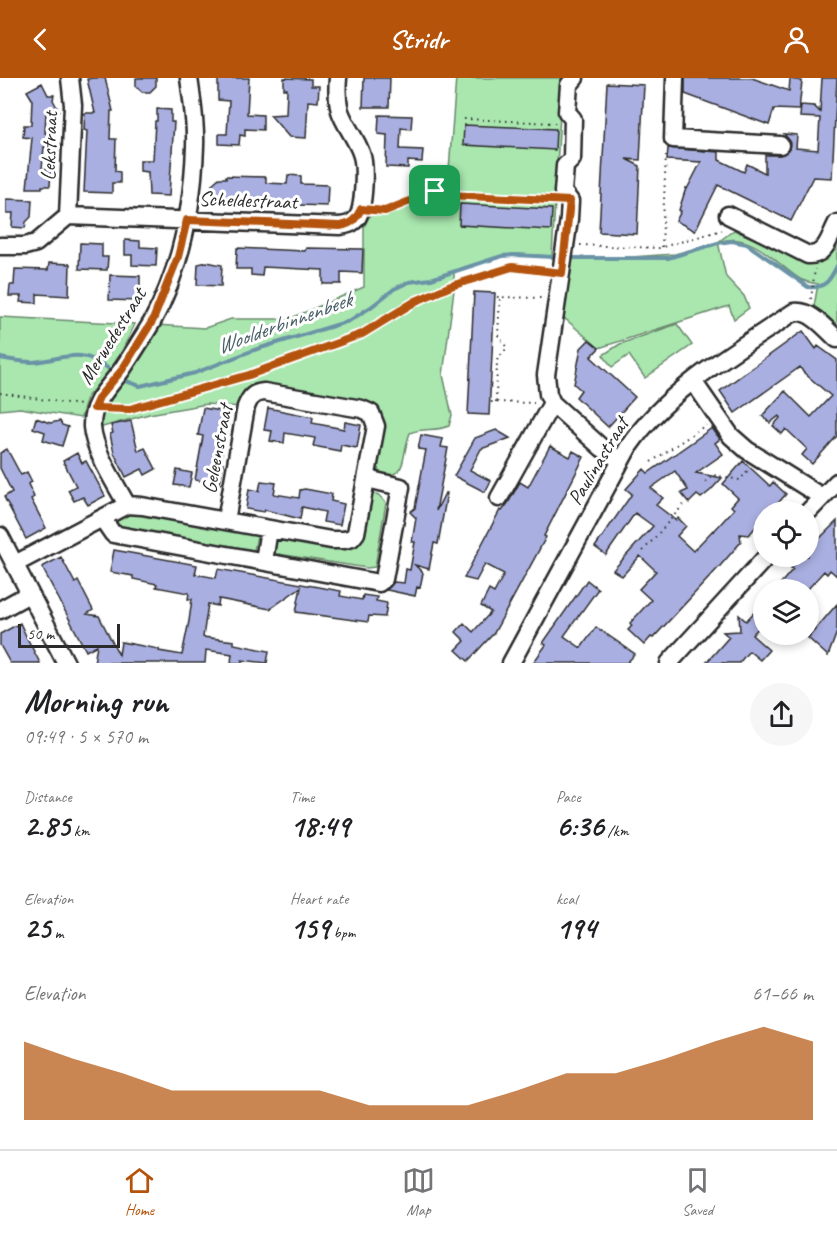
<!DOCTYPE html>
<html lang="en">
<head>
<meta charset="utf-8">
<style>
	:root { --surface:#fff; --page:#f6f6f6; --text:#202124; --muted:#757577; --line:#e0e0e0; --accent:#b45309 }
	body { margin:0; font-family:Caveat,sans-serif; background:var(--page); color:var(--text); height:100vh; display:flex; flex-direction:column; font-size:22px; white-space:nowrap }
	* { box-sizing:border-box; margin:0 }
	p { font-size:20px; color:var(--muted) }
	.icon { flex:none; width:33px; height:33px; fill:none; stroke:currentColor; stroke-width:2; stroke-linecap:round; stroke-linejoin:round }
	.map { position:relative; height:585px; overflow:hidden }
	.panel { display:flex; flex-direction:column; background:var(--surface); flex:1 }
	.panel>* { flex:none }
	.controls { position:absolute; left:753px; top:423px; display:grid; gap:12px }
	.controls a { display:grid; place-items:center; width:66px; height:66px; border-radius:50%; background:var(--surface); box-shadow:0 3px 9px #0003; font-size:30px }
	.scale { position:absolute; left:18px; bottom:15px; width:102px; box-sizing:border-box; padding-left:6px; border:3px solid #2b2b2b; border-top:0; font-size:16px; line-height:21px; white-space:nowrap; color:#2b2b2b; -webkit-text-stroke:4px #fff; paint-order:stroke }
	.pin { position:absolute; display:grid; place-items:center; width:51px; height:51px; color:#fff; margin:-26px; border-radius:12px; box-shadow:0 3px 9px #0006 }
	.round { display:grid; place-items:center; flex:none; width:63px; height:63px; border-radius:32px; background:var(--page) }
	.summary { display:flex; align-items:center; justify-content:space-between; height:102px; padding:0 24px }
	h1 { font-size:33px; font-weight:800; line-height:45px }
	.metrics { display:grid; grid-template-columns:repeat(3,1fr); gap:9px; height:102px; padding:6px 24px }
	.metrics div { display:grid; align-content:center }
	.metrics b { font-size:30px; font-weight:800 }
	.metrics small { font-size:16px; font-weight:400 }
	.metrics p { font-size:16px }
	.chart { height:168px; padding:12px 24px }
	.chart p { display:flex; justify-content:space-between }
	.chart svg { width:100%; height:108px; margin-top:6px; fill:var(--accent); opacity:.7 }
	header { display:flex; justify-content:space-between; align-items:center; height:78px; padding:0 24px; background:var(--accent); color:#fff; font-size:27px; font-weight:800 }
	.menu { display:flex; justify-content:space-around; align-items:center; height:84px; border-top:2px solid var(--line); background:var(--surface); font-size:16px; color:var(--muted) }
	.menu a { display:grid; justify-items:center; gap:3px }
	.menu .selected { color:var(--accent) }
	.map>svg:first-child { display:block }
	.green { fill:#a9e7af; stroke:#6a896d; stroke-width:1.5 }
	.lines { fill:none; stroke-linecap:round; stroke-linejoin:round }
	.stream { stroke:#6b93a6; stroke-width:4 }
	.building { fill:#a9afe0; stroke:#2b2b2b; stroke-width:1.5 }
	.minor-casing { stroke:#2b2b2b; stroke-width:21 }
	.path { stroke:#2b2b2b; stroke-width:2; stroke-dasharray:1.5 4.5; stroke-linecap:butt }
	.minor { stroke:#fff; stroke-width:16 }
	.route-casing { stroke:#fff; stroke-width:12 }
	.route { stroke:#b45309; stroke-width:8 }
	.labels { text-anchor:middle; dominant-baseline:central; stroke-width:6; stroke-linejoin:round; paint-order:stroke }
	.street-label { font-size:21px; fill:#2b2b2b; stroke:#fff }
	.water-label { font-size:22px; font-style:italic; fill:#4b5f68; stroke:#fff }
</style>
</head>
<body>
<header><svg class="icon" aria-label="back" viewBox="0 0 24 24"><path d="M15 5l-7 7 7 7"/></svg>Stridr<svg class="icon" aria-label="person" viewBox="0 0 24 24"><circle cx="12" cy="8" r="4"/><path d="M4 21q1-7 8-7t8 7"/></svg></header>
<div class="map">
<svg width="837" height="585" viewBox="0 0 837 585">
	<rect width="100%" height="100%" fill="#fff"/>
	<filter id="ink" filterUnits="userSpaceOnUse"><feTurbulence type="fractalNoise" baseFrequency=".0167" numOctaves="2"/><feDisplacementMap in="SourceGraphic" scale="12" xChannelSelector="R" yChannelSelector="G"/><feConvolveMatrix kernelMatrix="1 2 1 2 8 2 1 2 1" color-interpolation-filters="sRGB"/></filter>
	<g filter="url(#ink)">
		<path class="green" d="M456,0H562L552,178L512,176L454,193V212L443,297L452,337L449,348C435,354 423,349 410,355C399,383 411,402 371,397L372,327L255,306L243,316L240,329L207,326L149,336L99,350L103,321L155,247L205,250L231,241H289L364,209V149L372,133L385,134L436,115H444L447,118Z
			M734,152L810,185L827,182L837,160V254L813,234L818,206C812,205 805,204 800,201C775,185 751,152 718,164L726,199L744,218L749,230L734,241L729,228L599,270L563,239L573,180L631,179L675,176L718,164Z
			M0,239L135,246L116,285L87,319L81,340L20,330L0,332Z
			M677,246L692,267L645,300L629,277L612,289L603,277L620,266Z
			M368,414L379,417L386,425L375,489L367,490L272,475L276,457L350,466Z
			M134,433L258,454L254,472L125,450L111,443Z"/>
		<g class="lines">
			<path class="stream" d="M571,180H668L718,165L732,163L747,166L808,209C825,211 830,202 837,188
				M0,280C11,282 22,284 33,284C65,281 80,268 109,291
				M126,303L140,308L195,295L254,272L349,243L371,229L394,211L409,204L431,201L502,178L515,177L553,179"/>
		</g>
		<path class="building" d="M93,0H105L113,33H111L110,61H116L115,93L120,94V105H112V115L84,114L87,53L84,52L85,35H95L87,1Z
			M136,0H156V8L150,14H142L136,8Z
			M218,0H249L247,36L263,37V52L245,51V58L240,57L239,67L219,66V56H227L229,23L218,22Z
			M284,0L311,1V8H319L318,24L308,23L306,60L289,59L270,37L286,36L287,11H284Z
			M364,0H390L389,29H363Z
			M685,0H752L789,13L790,1L802,3L799,32L774,31L769,47L685,16Z
			M822,0H837L832,100L813,99L791,143L718,107L695,153L676,143L681,133L679,132L686,110L687,111L701,84L667,82L668,70L719,74V82L744,94L747,86L765,95V77H780L789,72L790,63L784,56L797,57L796,70L818,72L820,40L800,39L801,27L814,28L820,34Z
			M42,5L48,17H54L53,22L59,33L46,34L45,55H53V70L44,69L42,91L51,92L50,108H42V110H27L32,60L23,59L24,47H31L32,21L27,13Z
			M607,5L644,7L640,82L626,81L640,88L637,156L599,154Z
			M157,31L171,32V44H174L169,118L149,117L148,94L140,93V82H153L155,43H157Z
			M379,37L412,38L411,51L401,50L400,71L423,72L422,84L408,83V90L386,89L387,57L378,56Z
			M464,47L556,51L555,72L463,67Z
			M288,97L301,98V106L328,107L327,128L212,124V106L219,100H226V98L266,99V105L287,106Z
			M7,121L32,122L31,139L26,144L25,150L12,149L13,135H7Z
			M460,126L552,131L551,152L459,147Z
			M125,162L140,163V169L157,170L156,188L132,187V177H125Z
			M80,165L102,166V179H108L107,192L79,191Z
			M237,170L305,173L306,170L363,171L362,195L341,194V206H323V192L263,189L262,198L251,197V191H236Z
			M207,184L222,187L221,208L197,207L198,186Z
			M49,185L70,186L69,218L37,216V225L20,224L21,218H9L10,207H14L15,191L48,192Z
			M110,197L140,198V223L109,222Z
			M474,214L495,215L489,337L468,336Z
			M803,253L816,271L818,268L837,282V358L812,386L802,377L807,371L786,351L782,356L773,348L780,340L779,338L770,345L762,338L785,313L811,339L831,318L803,294L800,289L735,335L720,313Z
			M589,262L599,270L591,279L635,319L608,349L576,319L581,312L574,306L581,270Z
			M203,330L226,334L224,346L228,347L220,384L223,385L220,406L195,402L203,358L198,357Z
			M268,330L313,339L312,345L344,351L345,344L361,347L357,370L341,367L340,373L313,368L315,360L285,355L284,365L270,363L272,353L264,352Z
			M36,340L50,345L60,343L62,347L68,349L62,368L43,362L45,354L33,350Z
			M131,343L138,373L145,370L156,391L145,397L142,391L126,399L114,375L110,356L113,355L111,347Z
			M712,350L720,361L715,365L723,376L696,395L722,400L710,413L701,420L697,417L689,425L681,415L688,412L675,393L651,410L663,420L656,427L676,442L678,440L686,448L677,458L693,473L713,452L714,453L734,431L731,428L738,420L723,406L743,383L770,408L773,404L786,416L774,430L769,434H764V439L749,457L740,456L741,464L720,488L653,560L651,559L644,567L628,552L632,548L630,545L651,522L639,511L656,493L640,478L622,498L613,492L653,448L635,435L606,477L595,469L632,416L626,411L644,391L648,395Z
			M496,352L510,360L481,371L470,392L491,403L485,414L454,398L475,360Z
			M421,357L443,361L441,369L448,370L436,433L445,415H447L438,466L434,465L429,491L415,487L423,495L420,510L417,509L415,518L387,512L394,504L404,505L406,491L410,492L415,464H412L416,440L410,434L415,430L426,372L418,371Z
			M550,368L570,379L573,373L584,379L544,458L546,459L494,555L468,583L456,572L465,563L456,554L464,545L473,554L491,534L481,528L489,512L494,515L504,496L485,486L476,503L464,500L500,432L502,433L508,425L520,404L528,409Z
			M7,371L21,397L27,394L32,404L28,406L34,419L31,421L46,450L26,461L4,419L12,414L0,390V375Z
			M77,375L82,385L86,383L105,418L88,427L83,419L74,423L68,412L76,408L63,383Z
			M177,392L192,395L189,409L174,407Z
			M261,403L276,405L274,416L299,420L300,412L305,411L332,416L331,423L344,426L340,447L323,444L325,434L302,429L300,441L265,432L264,434L246,431L249,411L259,413Z
			M837,443V498L830,492L827,496L824,493L807,512H775L793,491L791,490L801,478H808V472Z
			M114,472L197,487L195,496L216,500L218,491L341,513L340,518L362,522L363,517L377,519L376,523L387,525L385,539L369,538L368,544L296,534L301,509L270,531L219,521L218,528L208,526L203,559L234,563V566L269,573L267,585L242,582V585H231L232,576L206,572L205,585H94L97,567L86,573L42,489L61,479L75,505L78,503L93,532L87,536L99,538L119,577L121,564L159,571V573L182,577L189,543L192,521H188L189,515L156,509L157,506L133,501V498L110,494Z
			M587,502L598,511L564,558L581,570L596,549L635,576L627,585H533L546,567L543,565Z
			M764,524V544L752,557L769,572L760,582L749,573L739,585H706L729,559L723,554L740,553L739,537L746,543Z
			M837,526V554L828,578L808,560Z
			M20,545L26,558L40,585H10L0,567V556Z"/>
		<g class="lines">
			<defs>
				<path id="minor" d="M575,0L569,7L567,34L573,41L572,81L565,88L563,114L570,123L569,141L546,297L548,316L552,325L602,370L621,383
					M675,0L673,61L780,67
					M728,137L808,177C826,178 830,158 837,145
					M68,138L73,27L70,0
					M0,168H25L36,165L68,138L340,148C347,147 352,146 357,140C364,130 366,87 361,75C356,60 345,48 340,33C337,22 337,11 338,0
					M693,303L731,358L747,372L822,419
					M499,420L552,325
					M127,427C115,405 94,373 92,349C91,323 110,309 123,290C133,275 143,259 152,244C181,191 193,127 195,68C196,45 192,22 189,0
					M808,434L837,404
					M102,440L113,456L379,505L384,501L401,409L367,401
					M0,458L66,585
					M264,483L269,451
					M15,486L127,427L142,428L331,462H344L352,460L356,455L376,348L371,335L362,331L264,314C253,315 250,319 246,329L226,443
					M0,532L29,516
					M511,585L629,368C669,310 736,273 794,234C811,232 825,250 837,261
					M669,585L767,478"/>
			</defs>
			<use href="#minor" class="minor-casing"/>
			<path class="path" d="M464,41L556,45V44
				M376,132C400,134 420,113 445,113L448,117L550,122
				M580,167L659,170L722,152
				M662,169L666,76
				M497,219L542,220
				M811,221L815,191
				M0,315L80,327
				M491,324L534,325
				M496,324L497,282L507,270L498,257L500,219
				M112,332L130,331L249,297L362,256L416,223L451,208L512,189L547,193
				M651,384L706,347
				M705,404L713,397L740,402L749,391
				M643,473L685,425"/>
			<use href="#minor" class="minor"/>
		</g>
	</g>
	<g class="lines" filter="url(#ink)">
		<defs>
			<path id="route" d="M435,113H445L448,117L570,123L562,195L512,189L451,208L416,223L362,256L249,297L130,331L94,330L99,319L122,292L153,242L178,179L187,142L340,148C352,146 356,141 361,131L385,133Z"/>
		</defs>
		<use href="#route" class="route-casing"/>
		<use href="#route" class="route"/>
	</g>
	<g class="labels">
		<g class="street-label">
			<text transform="translate(49 68) rotate(-88)">Lekstraat</text>
			<text transform="translate(248 122) rotate(2)">Scheldestraat</text>
			<text transform="translate(112 258) rotate(-58)">Merwedestraat</text>
			<text transform="translate(217 371) rotate(-79)">Geleenstraat</text>
			<text transform="translate(598 383) rotate(-59)">Paulinastraat</text>
		</g>
		<g class="water-label">
			<text transform="translate(284 245) rotate(-20)">Woolderbinnenbeek</text>
		</g>
	</g>
</svg>
<div class="controls">
<a><svg class="icon" aria-label="locate" viewBox="0 0 24 24"><circle cx="12" cy="12" r="6"/><path d="M12 2v4M12 18v4M2 12h4M18 12h4"/></svg></a>
<a><svg class="icon" aria-label="layers" viewBox="0 0 24 24"><path d="M12 4l9 5-9 5-9-5zM3 14l9 5 9-5"/></svg></a>
</div>
<div class="scale">50 m</div>
<div class="pin" style="left:435px;top:113px;background:#1e9e55"><svg class="icon" aria-label="arrive" viewBox="0 0 24 24"><path d="M6 21V4h12l-3 4 3 4H6"/></svg></div>
</div>
<section class="panel">
<div class="summary"><div><h1>Morning run</h1><p>09:49 · 5 × 570 m</p></div><a class="round"><svg class="icon" aria-label="share" viewBox="0 0 24 24"><path d="M12 15V3M7 8l5-5 5 5M5 13v7h14v-7"/></svg></a></div>
<div class="metrics">
<div><p>Distance</p><b>2.85<small> km</small></b></div>
<div><p>Time</p><b>18:49</b></div>
<div><p>Pace</p><b>6:36<small> /km</small></b></div>
</div>
<div class="metrics">
<div><p>Elevation</p><b>25<small> m</small></b></div>
<div><p>Heart rate</p><b>159<small> bpm</small></b></div>
<div><p>kcal</p><b>194</b></div>
</div>
<div class="chart"><p><span>Elevation</span>61–66 m</p>
<svg viewBox="0 0 160 44" preserveAspectRatio="none"><path d="M0 44V12L10 19L20 25L30 32L40 32L50 32L60 32L70 38L80 38L90 38L100 32L110 25L120 25L130 19L140 12L150 6L160 12V44z"/></svg>
</div>
</section>
<nav class="menu">
<a class="selected"><svg class="icon" aria-label="home" viewBox="0 0 24 24"><path d="M3 11l9-7 9 7M6 9v11h12V9"/></svg>Home</a>
<a><svg class="icon" aria-label="map" viewBox="0 0 24 24"><path d="M3 6l6-2 6 2 6-2v14l-6 2-6-2-6 2zM9 4v14M15 6v14"/></svg>Map</a>
<a><svg class="icon" aria-label="saved" viewBox="0 0 24 24"><path d="M7 4h10v16l-5-4-5 4z"/></svg>Saved</a>
</nav>
</body>
</html>
